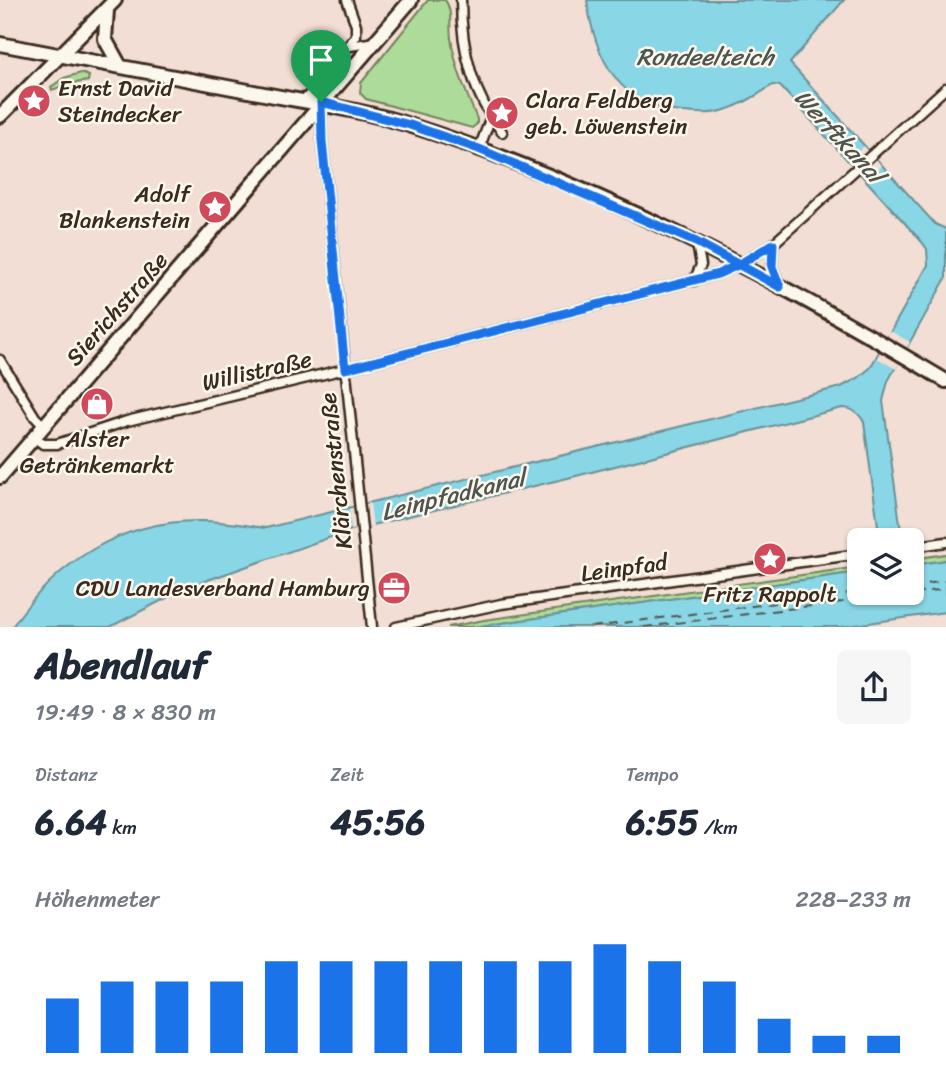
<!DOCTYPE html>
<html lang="de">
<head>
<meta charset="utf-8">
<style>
	:root { --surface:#fff; --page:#f6f6f7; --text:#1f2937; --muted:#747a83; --accent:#1a73e8 }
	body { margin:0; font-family:Sriracha,sans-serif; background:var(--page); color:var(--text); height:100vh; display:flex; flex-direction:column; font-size:26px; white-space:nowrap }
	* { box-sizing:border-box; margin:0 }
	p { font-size:23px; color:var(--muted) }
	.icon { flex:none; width:38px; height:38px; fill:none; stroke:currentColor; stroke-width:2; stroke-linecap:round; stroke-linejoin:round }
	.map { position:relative; height:627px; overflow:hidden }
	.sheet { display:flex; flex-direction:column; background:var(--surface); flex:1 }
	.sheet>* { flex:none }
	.controls { position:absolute; left:847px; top:528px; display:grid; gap:14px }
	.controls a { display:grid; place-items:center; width:77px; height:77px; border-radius:10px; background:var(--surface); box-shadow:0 2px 5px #0004; font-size:35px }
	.pin { position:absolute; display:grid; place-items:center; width:60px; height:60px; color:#fff; margin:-72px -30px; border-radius:50% 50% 50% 0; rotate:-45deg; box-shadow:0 0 7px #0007 }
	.pin .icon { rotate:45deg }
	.round { display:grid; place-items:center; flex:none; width:74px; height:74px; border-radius:10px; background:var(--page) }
	.overview { display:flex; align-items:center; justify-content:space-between; height:119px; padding:0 35px }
	h1 { font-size:38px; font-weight:700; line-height:52px }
	.stats { display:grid; grid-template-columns:repeat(3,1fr); gap:10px; height:119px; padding:7px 35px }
	.stats div { display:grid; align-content:center }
	.stats b { font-size:35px; font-weight:700 }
	.stats small { font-size:19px; font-weight:400 }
	.stats p { font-size:19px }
	.chart { height:196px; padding:14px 35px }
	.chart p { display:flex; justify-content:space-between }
	.chart svg { width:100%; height:126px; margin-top:7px; stroke:var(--accent); stroke-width:6 }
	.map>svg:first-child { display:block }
	.green { fill:#addb9a; stroke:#74825c; stroke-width:2 }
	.water { fill:#88d6e6; stroke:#699196; stroke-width:2 }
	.pier { fill:#f2ded4 }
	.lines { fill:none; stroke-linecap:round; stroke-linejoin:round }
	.ferry { stroke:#4e5550; stroke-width:2; stroke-dasharray:9 7; stroke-linecap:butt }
	.street-casing { stroke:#3b2a1e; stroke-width:13 }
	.secondary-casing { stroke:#3b2a1e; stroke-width:18 }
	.street { stroke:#fbf7ec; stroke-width:8 }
	.secondary { stroke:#fbf7ec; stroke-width:12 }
	.route-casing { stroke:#fff; stroke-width:14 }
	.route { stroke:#1a73e8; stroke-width:9 }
	.labels { text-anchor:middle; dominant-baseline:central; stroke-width:5; stroke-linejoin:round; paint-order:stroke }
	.poi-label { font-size:23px; fill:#3b2a1e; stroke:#fbf7ec; text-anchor:start }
	.street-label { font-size:23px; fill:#3b2a1e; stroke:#fbf7ec }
	.water-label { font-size:24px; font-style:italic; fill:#4e5550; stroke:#fbf7ec }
</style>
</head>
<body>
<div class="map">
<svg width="946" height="627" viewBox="0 0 946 627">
	<rect width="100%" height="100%" fill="#f2ded4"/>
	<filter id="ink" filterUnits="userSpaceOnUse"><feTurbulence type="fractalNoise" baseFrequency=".0143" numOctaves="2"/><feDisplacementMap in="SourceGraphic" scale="14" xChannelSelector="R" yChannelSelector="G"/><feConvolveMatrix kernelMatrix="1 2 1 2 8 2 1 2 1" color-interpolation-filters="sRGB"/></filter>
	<g filter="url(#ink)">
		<path class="green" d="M428,0H445C453,10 449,25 451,38C455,67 466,92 477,119V124L472,128L366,99L360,93L361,83Z
			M81,73L89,76L88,81L69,84L52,90L51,87L64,78Z
			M946,554V560L914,565L912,563V559Z
			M859,567V572L474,627H448L484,620Z"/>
		<path class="water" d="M587,0H844L790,63L935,224L946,229V278L888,381L883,401L902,538L898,539V541H880L864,422C859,413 853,408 842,408L576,476L351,530L188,587L110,627H12C56,562 121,520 201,521C223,521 244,525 266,528L841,387L858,378L870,368L928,265L927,249L922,242L780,86L773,85C758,94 743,105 725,110C712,115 696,113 683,112C619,108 594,56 587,0Z
			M946,560V612L938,613L841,627H474L859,572V593H912V563L914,565Z"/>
		<path class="pier" d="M864,146L882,166L867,180L848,161Z
			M890,331L910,342L896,369L877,358Z
			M370,503L373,526L351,530L349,509Z"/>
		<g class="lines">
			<path class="ferry" d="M912,586L946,581
				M592,627L859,592
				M644,627L946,589"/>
			<defs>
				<path id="street" d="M461,0C461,47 472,94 502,132
					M350,46L375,42
					M304,101L356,36V25L347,0
					M321,105L322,141L372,627
					M479,149L491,117
					M773,244L772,267L779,284
					M694,281L701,265L697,244
					M0,360L35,417L44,426
					M34,437L43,444H57L127,421L345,369L718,274L738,265L773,244L946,88
					M912,547L946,542
					M396,627L501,604L859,554"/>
				<path id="secondary" d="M107,10L105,39L120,66
					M0,44C86,60 173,77 259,93C310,103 360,109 409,125C597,184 778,280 946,381
					M0,116L115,0
					M0,477L411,0"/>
			</defs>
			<use href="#street" class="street-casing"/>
			<use href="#secondary" class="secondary-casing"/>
			<use href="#street" class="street"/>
			<use href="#secondary" class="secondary"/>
		</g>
	</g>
	<g class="lines" filter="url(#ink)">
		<defs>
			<path id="route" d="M321,102L322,141L345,369L718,274L738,265L773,244L772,267L780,287C753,272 724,257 696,242L479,149L410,125L321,102"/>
		</defs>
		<use href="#route" class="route-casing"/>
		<use href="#route" class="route"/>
	</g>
	<defs>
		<symbol id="sight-disc" viewBox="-11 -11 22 22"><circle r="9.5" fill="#d1495b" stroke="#fbf7ec"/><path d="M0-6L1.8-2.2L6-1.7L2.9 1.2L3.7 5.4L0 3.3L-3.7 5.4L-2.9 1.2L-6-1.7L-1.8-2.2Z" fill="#fff"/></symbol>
		<symbol id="shop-disc" viewBox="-11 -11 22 22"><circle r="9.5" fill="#d1495b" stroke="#fbf7ec"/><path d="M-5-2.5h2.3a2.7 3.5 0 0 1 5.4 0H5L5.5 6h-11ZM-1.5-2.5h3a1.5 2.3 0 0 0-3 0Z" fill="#fff"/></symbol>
		<symbol id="office-disc" viewBox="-11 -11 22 22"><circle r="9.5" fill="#d1495b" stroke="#fbf7ec"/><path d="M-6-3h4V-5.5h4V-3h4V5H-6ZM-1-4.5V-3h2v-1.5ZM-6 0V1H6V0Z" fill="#fff"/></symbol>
	</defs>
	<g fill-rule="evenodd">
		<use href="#sight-disc" x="15" y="82" width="38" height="38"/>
		<use href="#sight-disc" x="483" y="94" width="38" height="38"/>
		<use href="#sight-disc" x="196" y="188" width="38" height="38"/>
		<use href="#shop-disc" x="78" y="385" width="38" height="38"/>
		<use href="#sight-disc" x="751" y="540" width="38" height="38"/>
		<use href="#office-disc" x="375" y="569" width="38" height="38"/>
	</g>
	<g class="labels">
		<g class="poi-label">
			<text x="58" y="88">Ernst David<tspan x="58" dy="26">Steindecker</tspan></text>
			<text x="526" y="100">Clara Feldberg<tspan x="526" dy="26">geb. Löwenstein</tspan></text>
			<text x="190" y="194" text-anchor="end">Adolf<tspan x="190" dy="26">Blankenstein</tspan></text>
			<text x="97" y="439" text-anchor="middle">Alster<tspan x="97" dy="26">Getränkemarkt</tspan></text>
			<text x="370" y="588" text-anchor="end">CDU Landesverband Hamburg</text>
			<text x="770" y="594" text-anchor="middle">Fritz Rappolt</text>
		</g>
		<g class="street-label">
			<text transform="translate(117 309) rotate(-49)">Sierichstraße</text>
			<text transform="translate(257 371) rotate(-13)">Willistraße</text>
			<text transform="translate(336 471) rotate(-96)">Klärchenstraße</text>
			<text transform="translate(624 568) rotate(-8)">Leinpfad</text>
		</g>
		<g class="water-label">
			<text x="705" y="57">Rondeelteich</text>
			<text transform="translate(839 136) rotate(47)">Werftkanal</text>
			<text transform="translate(453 495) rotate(-14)">Leinpfadkanal</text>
		</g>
	</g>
</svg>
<div class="controls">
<a><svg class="icon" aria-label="layers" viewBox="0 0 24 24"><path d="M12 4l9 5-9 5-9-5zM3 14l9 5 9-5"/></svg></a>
</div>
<div class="pin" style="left:321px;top:102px;background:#1e9e55"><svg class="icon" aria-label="arrive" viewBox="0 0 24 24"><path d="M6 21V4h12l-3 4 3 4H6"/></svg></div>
</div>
<section class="sheet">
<div class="overview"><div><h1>Abendlauf</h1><p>19:49 · 8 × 830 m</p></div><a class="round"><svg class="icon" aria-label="share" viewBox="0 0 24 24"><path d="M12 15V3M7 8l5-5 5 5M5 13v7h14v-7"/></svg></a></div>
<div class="stats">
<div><p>Distanz</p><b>6.64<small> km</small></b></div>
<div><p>Zeit</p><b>45:56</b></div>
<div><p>Tempo</p><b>6:55<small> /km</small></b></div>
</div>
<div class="chart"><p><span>Höhenmeter</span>228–233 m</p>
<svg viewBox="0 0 160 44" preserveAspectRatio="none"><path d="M5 44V25M15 44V19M25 44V19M35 44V19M45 44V12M55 44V12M65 44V12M75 44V12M85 44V12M95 44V12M105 44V6M115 44V12M125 44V19M135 44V32M145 44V38M155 44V38"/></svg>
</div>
</section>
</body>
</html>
